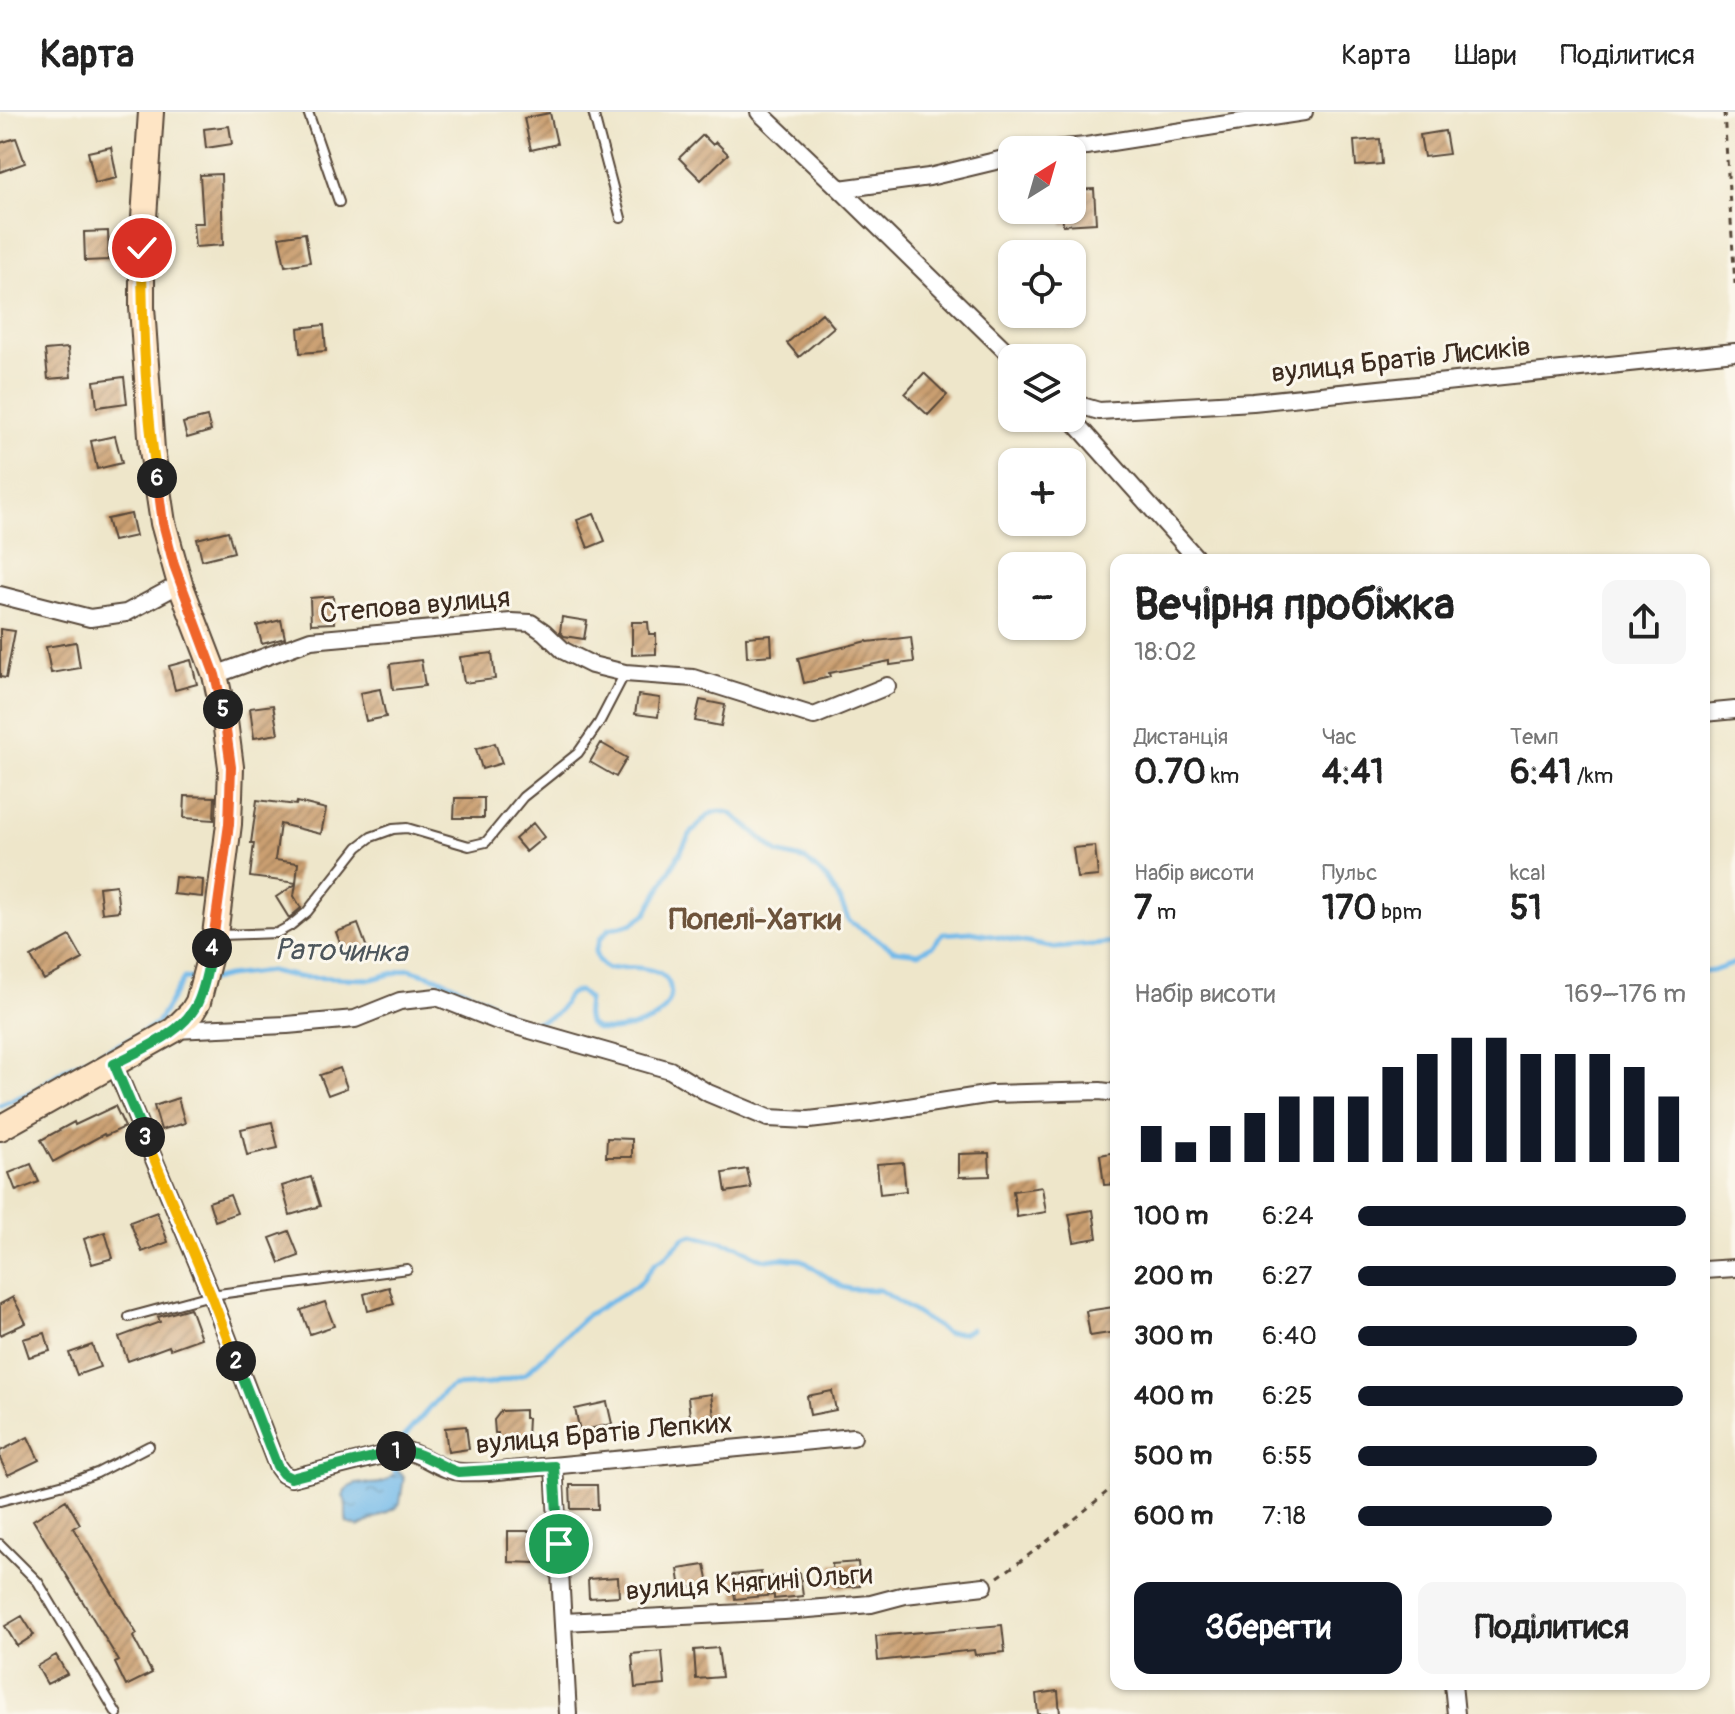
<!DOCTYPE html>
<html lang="uk">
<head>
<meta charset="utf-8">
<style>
	:root { --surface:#fff; --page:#f6f6f6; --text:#222; --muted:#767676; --line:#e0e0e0; --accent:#111827 }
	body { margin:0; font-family:Pangolin,sans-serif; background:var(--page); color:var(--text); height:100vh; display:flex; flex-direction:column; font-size:30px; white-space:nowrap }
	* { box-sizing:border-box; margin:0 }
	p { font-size:26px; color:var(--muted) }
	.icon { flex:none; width:44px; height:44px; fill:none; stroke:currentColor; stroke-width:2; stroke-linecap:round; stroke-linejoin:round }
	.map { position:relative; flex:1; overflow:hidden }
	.details { position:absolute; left:1110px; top:442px; width:600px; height:1136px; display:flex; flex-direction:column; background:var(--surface); border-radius:16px; box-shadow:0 2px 6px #0004 }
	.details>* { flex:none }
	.needle { width:52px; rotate:37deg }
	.buttons { position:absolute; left:998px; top:24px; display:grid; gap:16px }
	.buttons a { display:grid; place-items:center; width:88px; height:88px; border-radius:16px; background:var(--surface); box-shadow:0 2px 6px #0004; font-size:40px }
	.pin { position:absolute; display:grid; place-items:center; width:68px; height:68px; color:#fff; margin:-34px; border:4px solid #fff; border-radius:50%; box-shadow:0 2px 8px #0007 }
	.km { position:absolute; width:40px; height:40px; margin:-20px; border-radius:50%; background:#222; color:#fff; font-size:22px; line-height:40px; text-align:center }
	.round { display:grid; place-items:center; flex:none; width:84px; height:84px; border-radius:16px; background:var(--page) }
	.overview { display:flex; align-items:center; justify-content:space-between; height:136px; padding:0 24px }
	h1 { font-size:44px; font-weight:700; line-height:60px }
	.stats { display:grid; grid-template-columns:repeat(3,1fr); gap:12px; height:136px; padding:8px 24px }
	.stats div { display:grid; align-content:center }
	.stats b { font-size:34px; font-weight:700 }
	.stats small { font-size:22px; font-weight:400 }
	.stats p { font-size:22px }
	.chart { height:224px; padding:16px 24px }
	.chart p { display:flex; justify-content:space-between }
	.chart svg { width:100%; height:144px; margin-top:8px; stroke:var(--accent); stroke-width:6 }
	.button { display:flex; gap:16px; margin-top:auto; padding:16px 24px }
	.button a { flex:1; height:92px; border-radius:16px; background:var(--accent); color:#fff; font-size:32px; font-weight:700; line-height:92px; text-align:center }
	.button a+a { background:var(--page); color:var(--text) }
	ul { padding:0 24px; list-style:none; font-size:26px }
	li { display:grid; grid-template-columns:128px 96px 1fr; align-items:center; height:60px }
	li i { height:20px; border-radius:10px; background:var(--accent) }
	header { display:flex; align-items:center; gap:48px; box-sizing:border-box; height:112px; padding:0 40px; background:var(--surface); border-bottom:2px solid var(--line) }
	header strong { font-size:38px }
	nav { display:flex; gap:44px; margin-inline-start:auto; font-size:28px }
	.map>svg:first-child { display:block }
	.water { fill:url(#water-ripples); stroke:#567284; stroke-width:2 }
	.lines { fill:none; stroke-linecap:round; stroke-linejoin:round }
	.stream { stroke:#72b9e9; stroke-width:5 }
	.building { fill:url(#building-hatch) }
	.lane-casing { stroke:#564638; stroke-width:12 }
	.street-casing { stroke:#564638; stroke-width:20 }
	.secondary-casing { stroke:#564638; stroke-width:28 }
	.path { stroke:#564638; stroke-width:3; stroke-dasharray:6 6; stroke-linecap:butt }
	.lane { stroke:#fff; stroke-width:8 }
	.street { stroke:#fff; stroke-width:16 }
	.secondary { stroke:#fee5c5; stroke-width:24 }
	.split-1-casing { stroke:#fff; stroke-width:16 }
	.split-2-casing { stroke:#fff; stroke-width:16 }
	.split-3-casing { stroke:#fff; stroke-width:16 }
	.split-4-casing { stroke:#fff; stroke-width:16 }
	.split-5-casing { stroke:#fff; stroke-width:16 }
	.split-6-casing { stroke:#fff; stroke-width:16 }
	.split-7-casing { stroke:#fff; stroke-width:16 }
	.split-1 { stroke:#22a559; stroke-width:10 }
	.split-2 { stroke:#22a559; stroke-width:10 }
	.split-3 { stroke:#f5b400; stroke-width:10 }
	.split-4 { stroke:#22a559; stroke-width:10 }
	.split-5 { stroke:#f0652b; stroke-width:10 }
	.split-6 { stroke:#f0652b; stroke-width:10 }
	.split-7 { stroke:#f5b400; stroke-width:10 }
	.labels { text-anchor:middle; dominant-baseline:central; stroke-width:6; stroke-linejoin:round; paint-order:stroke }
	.street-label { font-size:28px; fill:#3b2a1e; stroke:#fbf7ec }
	.neighbourhood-label { font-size:30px; font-weight:bold; fill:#6d533b; stroke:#fbf7ec }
	.water-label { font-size:30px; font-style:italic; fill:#4c555b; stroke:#fbf7ec }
</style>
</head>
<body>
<header>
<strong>Карта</strong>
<nav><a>Карта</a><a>Шари</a><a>Поділитися</a></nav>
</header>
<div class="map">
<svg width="1735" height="1602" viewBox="0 0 1735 1602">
	<defs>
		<pattern id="water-ripples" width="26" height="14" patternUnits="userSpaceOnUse" patternTransform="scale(2)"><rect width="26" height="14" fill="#72b9e9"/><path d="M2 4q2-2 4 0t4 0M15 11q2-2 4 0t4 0" fill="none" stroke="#5f97bc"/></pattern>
		<pattern id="building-hatch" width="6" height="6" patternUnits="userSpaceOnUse" patternTransform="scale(2)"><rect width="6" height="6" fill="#ca9f71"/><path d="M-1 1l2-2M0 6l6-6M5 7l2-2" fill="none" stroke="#a5825c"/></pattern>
	</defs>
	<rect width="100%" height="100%" fill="#fbf7ec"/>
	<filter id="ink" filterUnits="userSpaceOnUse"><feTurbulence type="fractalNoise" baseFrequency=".0125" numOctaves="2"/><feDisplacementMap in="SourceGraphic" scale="16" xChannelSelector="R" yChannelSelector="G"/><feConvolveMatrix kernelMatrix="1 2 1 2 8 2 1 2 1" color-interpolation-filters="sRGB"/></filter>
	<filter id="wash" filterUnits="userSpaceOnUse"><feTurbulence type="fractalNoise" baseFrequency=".006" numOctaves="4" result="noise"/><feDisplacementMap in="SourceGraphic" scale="32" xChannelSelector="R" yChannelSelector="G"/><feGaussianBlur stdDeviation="1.8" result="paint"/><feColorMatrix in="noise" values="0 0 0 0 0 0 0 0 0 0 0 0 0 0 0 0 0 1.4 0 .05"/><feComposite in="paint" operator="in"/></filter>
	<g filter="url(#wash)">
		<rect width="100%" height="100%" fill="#eee6ca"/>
		<path class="water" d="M399,1359L404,1364L400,1391L397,1395L359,1415L347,1411C344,1402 349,1392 343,1384L345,1378C362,1365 368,1376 383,1370C389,1368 393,1362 399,1359Z"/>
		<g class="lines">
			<path class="stream" d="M1704,860L1713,859L1735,851
				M211,868L227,864L270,859L298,865L372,867L409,857L438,866L484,887L519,908
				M528,911C541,909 551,907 560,897C568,888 563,881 579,879L588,887C588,894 584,904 589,911C599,926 646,914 658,904C676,888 676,864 650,858C636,854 621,856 607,857L598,848L595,840L600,827L609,817L633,811L646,802L689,724L703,708L712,701L720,699L730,701L745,712L778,741L806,748L827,767L840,788L849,809L894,838L919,841L932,834L943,822L971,820L1055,836L1116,831
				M0,993L34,979L65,957L135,925L156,912L184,866L197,867
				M401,1328L444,1280L453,1274L490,1272L525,1262L587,1203L635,1175L643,1168L655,1151L664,1146L684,1126L693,1123L738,1134L757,1145L767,1148L781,1146L802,1148L842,1175L850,1177L880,1178L947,1221H963L971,1217
				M395,1350V1360"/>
		</g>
		<g id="blocks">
			<path class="building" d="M550,1L557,32L531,38L524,6Z
				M229,14L232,32L206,36L204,17Z
				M1445,19L1449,42L1424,45L1420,23Z
				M703,23L713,33L716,30L728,42L701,68L679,46Z
				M16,26L25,51L0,60V31Z
				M1380,27L1382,52L1356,54L1354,29Z
				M111,35L117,66L95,71L88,40Z
				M221,62L223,133L195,135L193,111H203L200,63Z
				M1094,77L1096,111L1063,113L1062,98H1072V78Z
				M108,119L109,148L85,149L84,120Z
				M305,121L310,150L285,154L279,125Z
				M822,201L834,215L799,245L787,231Z
				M324,213L326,239L300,241L298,216Z
				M68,236L71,265L48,267L45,238Z
				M924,261L947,283L928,303L905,282Z
				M124,265L127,291L97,295L94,269Z
				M207,305L211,319L187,326L183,311Z
				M115,324L122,351L97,357L91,329Z
				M131,402L136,424L113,429L107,407Z
				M594,402L605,429L588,436L577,408Z
				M228,419L234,440L202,448L197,427Z
				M333,484L334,511L311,512L310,486Z
				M562,505L587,509L584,527L564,524L560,520Z
				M281,508L285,526L262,532L257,514Z
				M632,510H648L649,522H656V542L632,543Z
				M0,517L15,519L6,566L0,565Z
				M771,523L772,543L747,545L746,525Z
				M911,525L914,550L890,553V549L829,561L830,565L804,571L798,546L867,529L868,530Z
				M76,530L80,556L51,561L46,535Z
				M492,541L495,567L464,571L460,545Z
				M191,548L197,572L175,578L169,554Z
				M421,548L425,574L393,578L390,552Z
				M380,577L386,605L366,609L360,581Z
				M638,583L660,586L658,605L635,602Z
				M700,588L725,593L721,614L695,609Z
				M273,593L278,622L254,626L250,596Z
				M495,631L502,651L482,657L476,637Z
				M601,631L627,646L616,665L590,650Z
				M185,684L215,685L214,708L184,706Z
				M455,686H484V706H454Z
				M257,688L296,693L297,690L326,697L321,722L280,712L275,748L298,751L296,771L250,765L254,731H251Z
				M533,711L544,725L526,740L515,727Z
				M1095,734L1098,764L1077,766L1073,736Z
				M175,765L203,768L202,785L173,782Z
				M296,772L294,784L301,796L289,806L276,785Z
				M116,773L119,799L102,801L99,775Z
				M358,812L368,839L346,847L336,820Z
				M70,824L83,847L44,868L31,845Z
				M340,956L347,976L328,983L320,963Z
				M178,986L185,1011L161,1018L154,994Z
				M115,994L125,1015L105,1024L104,1022L53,1050L41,1028L74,1010L75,1013Z
				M272,1010L278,1036L247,1043L241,1017Z
				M607,1026L632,1027V1045H606Z
				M1116,1040V1072L1104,1073L1100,1043Z
				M989,1041L990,1064L959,1065V1042Z
				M903,1050L906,1079L880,1082L877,1052Z
				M31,1052L39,1070L16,1079L9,1061Z
				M747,1057L751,1076L726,1080L723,1061Z
				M311,1065L320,1094L290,1103L282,1074Z
				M1042,1075L1046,1100L1017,1105L1013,1079Z
				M230,1083L237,1101L215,1109L209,1090Z
				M1093,1098L1097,1126L1074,1130L1069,1102Z
				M157,1100L168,1130L142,1140L130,1110Z
				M289,1119L299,1144L280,1151L270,1126Z
				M105,1120L113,1146L92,1152L84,1127Z
				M389,1175L394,1192L368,1199L364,1182Z
				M13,1185L26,1211L0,1223V1192Z
				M325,1190L334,1214L310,1222L301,1198Z
				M1114,1195L1116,1220L1090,1224L1086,1199Z
				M190,1196L201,1226L170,1237L169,1234L128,1249L119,1225L160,1210L158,1205Z
				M45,1221L50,1239L29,1245L23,1227Z
				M92,1233L100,1255L77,1263L69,1241Z
				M832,1279L836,1298L810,1303L807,1284Z
				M711,1282L715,1313L691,1315L688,1285Z
				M607,1290L612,1312L580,1319L575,1297Z
				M525,1298V1306H528L527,1326L498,1328V1321H495L494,1308L501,1299Z
				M466,1314L469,1337L448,1340L445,1316Z
				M28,1325L39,1348L8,1363L0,1347V1339Z
				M570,1373H597L598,1397H571Z
				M66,1388L80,1412L73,1416L137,1522L133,1525L152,1561L126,1574L115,1551L119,1549L33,1408Z
				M508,1419H536V1451L508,1450Z
				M858,1450L860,1474L834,1476L832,1452Z
				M705,1453L709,1472L681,1477L678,1457Z
				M761,1460L762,1466L800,1461L803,1484L774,1487V1483L735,1487L732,1463Z
				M618,1465L619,1484L589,1486L588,1467Z
				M22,1504L34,1523L17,1534L5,1514Z
				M1002,1513L1005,1540L975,1543L974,1538L878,1549L876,1524Z
				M718,1536L722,1565L696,1567L694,1538Z
				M662,1539L665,1573L635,1576L632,1542Z
				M56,1543L67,1562L47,1572L37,1554Z
				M1058,1579L1060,1602H1038L1036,1582Z"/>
		</g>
	</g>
	<g filter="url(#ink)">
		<use href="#blocks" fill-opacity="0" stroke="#564638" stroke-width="2"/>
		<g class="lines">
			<defs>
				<path id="lane" d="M308,0L339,90
					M593,0L621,106
					M220,823L277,821L290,814L307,800L358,735L371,725L393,717L407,716L469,734L486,730L523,685L578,641L599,611L625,561
					M129,1205L211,1183L407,1157
					M0,1389L72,1370L97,1361L149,1334
					M0,1432L38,1470L117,1602"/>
				<path id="street" d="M759,0L840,77L1013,246
					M1044,38L1086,34L1304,0
					M840,77L929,65L1012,45
					M1072,291L1099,299L1253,290L1735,240
					M1071,306L1198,448
					M0,483L90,506L126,501L180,472
					M215,563L311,528L511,510L531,511L544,520L564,539L592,553L625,561L693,566L814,604L887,574
					M1704,601L1735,598
					M174,918L287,913L355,907L400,889L437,885L495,908L670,958L708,981L768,1006L809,1008L870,1001L992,982L1100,979L1116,981
					M114,952L211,1183L277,1354L283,1362L291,1366L403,1338C419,1341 431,1351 447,1357C460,1362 474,1360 488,1360L853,1325
					M1704,1158L1735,1156
					M554,1354L568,1602
					M564,1510L784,1499L871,1492L905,1483L984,1474
					M1453,1572L1456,1602"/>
				<path id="secondary" d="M0,1016L174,918L192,900L198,890L215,823L229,712L231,655L225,609L215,563L180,472L163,411L152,338L142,195V136L151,0"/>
			</defs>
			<use href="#lane" class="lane-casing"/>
			<use href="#street" class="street-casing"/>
			<use href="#secondary" class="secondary-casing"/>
			<path class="path" d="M1724,0L1735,172
				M998,1465C1039,1437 1078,1405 1116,1372"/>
			<use href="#lane" class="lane"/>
			<use href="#street" class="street"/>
			<use href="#secondary" class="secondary"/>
		</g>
	</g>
	<g class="lines" filter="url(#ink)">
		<defs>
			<path id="split-1" d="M396,1339C418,1336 438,1354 458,1360L554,1354L559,1432"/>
			<path id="split-2" d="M236,1249L277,1354L283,1362L291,1366L396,1339"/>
			<path id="split-3" d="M145,1025L211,1183L236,1249"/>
			<path id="split-4" d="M145,1025L114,952C142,937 182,922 197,892C205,876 208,854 212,836"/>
			<path id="split-5" d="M212,836L229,712L231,655L223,597"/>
			<path id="split-6" d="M157,366L163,411L174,453L215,563L223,597"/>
			<path id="split-7" d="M142,136C142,212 145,291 157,366"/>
		</defs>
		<use href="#split-1" class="split-1-casing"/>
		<use href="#split-2" class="split-2-casing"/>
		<use href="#split-3" class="split-3-casing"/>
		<use href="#split-4" class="split-4-casing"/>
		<use href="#split-5" class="split-5-casing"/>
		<use href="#split-6" class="split-6-casing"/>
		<use href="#split-7" class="split-7-casing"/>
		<use href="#split-1" class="split-1"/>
		<use href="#split-2" class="split-2"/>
		<use href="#split-3" class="split-3"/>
		<use href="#split-4" class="split-4"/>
		<use href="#split-5" class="split-5"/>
		<use href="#split-6" class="split-6"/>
		<use href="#split-7" class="split-7"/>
	</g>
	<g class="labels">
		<g class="street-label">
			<text transform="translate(1401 248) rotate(-6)">вулиця Братів Лисиків</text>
			<text transform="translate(415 494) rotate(-5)">Степова вулиця</text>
			<text transform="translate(604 1322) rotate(-5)">вулиця Братів Лепких</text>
			<text transform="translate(749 1471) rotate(-4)">вулиця Княгині Ольги</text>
		</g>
		<g class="neighbourhood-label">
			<text x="755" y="807">Попелі-Хатки</text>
		</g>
		<g class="water-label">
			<text transform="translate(341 839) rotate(1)">Раточинка</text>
		</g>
	</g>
</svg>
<div class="buttons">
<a><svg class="needle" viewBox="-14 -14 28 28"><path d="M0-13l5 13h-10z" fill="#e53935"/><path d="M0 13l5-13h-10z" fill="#767676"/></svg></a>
<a><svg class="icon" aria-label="locate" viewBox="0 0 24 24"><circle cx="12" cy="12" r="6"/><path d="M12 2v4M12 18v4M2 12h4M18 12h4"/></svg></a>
<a><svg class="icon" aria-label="layers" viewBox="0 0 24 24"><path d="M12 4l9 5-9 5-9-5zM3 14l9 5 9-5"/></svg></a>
<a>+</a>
<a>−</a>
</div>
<div class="pin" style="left:559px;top:1432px;background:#1e9e55"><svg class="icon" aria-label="arrive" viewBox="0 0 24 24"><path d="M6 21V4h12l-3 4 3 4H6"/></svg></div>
<div class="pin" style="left:142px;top:136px;background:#d93025"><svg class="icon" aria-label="check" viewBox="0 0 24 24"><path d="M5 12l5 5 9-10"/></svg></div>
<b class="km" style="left:396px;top:1339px">1</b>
<b class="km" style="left:236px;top:1249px">2</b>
<b class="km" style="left:145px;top:1025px">3</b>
<b class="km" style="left:212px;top:836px">4</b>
<b class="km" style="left:223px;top:597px">5</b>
<b class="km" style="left:157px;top:366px">6</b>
<section class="details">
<div class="overview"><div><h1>Вечірня пробіжка</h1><p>18:02</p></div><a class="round"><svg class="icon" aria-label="share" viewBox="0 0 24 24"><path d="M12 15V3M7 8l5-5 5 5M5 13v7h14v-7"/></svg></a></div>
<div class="stats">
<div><p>Дистанція</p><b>0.70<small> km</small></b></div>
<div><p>Час</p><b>4:41</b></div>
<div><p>Темп</p><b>6:41<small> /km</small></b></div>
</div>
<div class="stats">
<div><p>Набір висоти</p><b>7<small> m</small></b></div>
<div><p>Пульс</p><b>170<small> bpm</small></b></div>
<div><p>kcal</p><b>51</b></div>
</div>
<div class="chart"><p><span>Набір висоти</span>169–176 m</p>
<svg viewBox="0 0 160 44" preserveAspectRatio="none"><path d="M5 44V33M15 44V38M25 44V33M35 44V29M45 44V24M55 44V24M65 44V24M75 44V15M85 44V11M95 44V6M105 44V6M115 44V11M125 44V11M135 44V11M145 44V15M155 44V24"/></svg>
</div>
<ul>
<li><b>100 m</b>6:24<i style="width:100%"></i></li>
<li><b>200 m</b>6:27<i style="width:97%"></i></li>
<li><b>300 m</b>6:40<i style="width:85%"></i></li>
<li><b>400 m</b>6:25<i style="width:99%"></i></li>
<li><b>500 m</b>6:55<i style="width:73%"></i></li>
<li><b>600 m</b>7:18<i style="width:59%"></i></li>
</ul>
<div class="button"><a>Зберегти</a><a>Поділитися</a></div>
</section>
</div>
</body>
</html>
